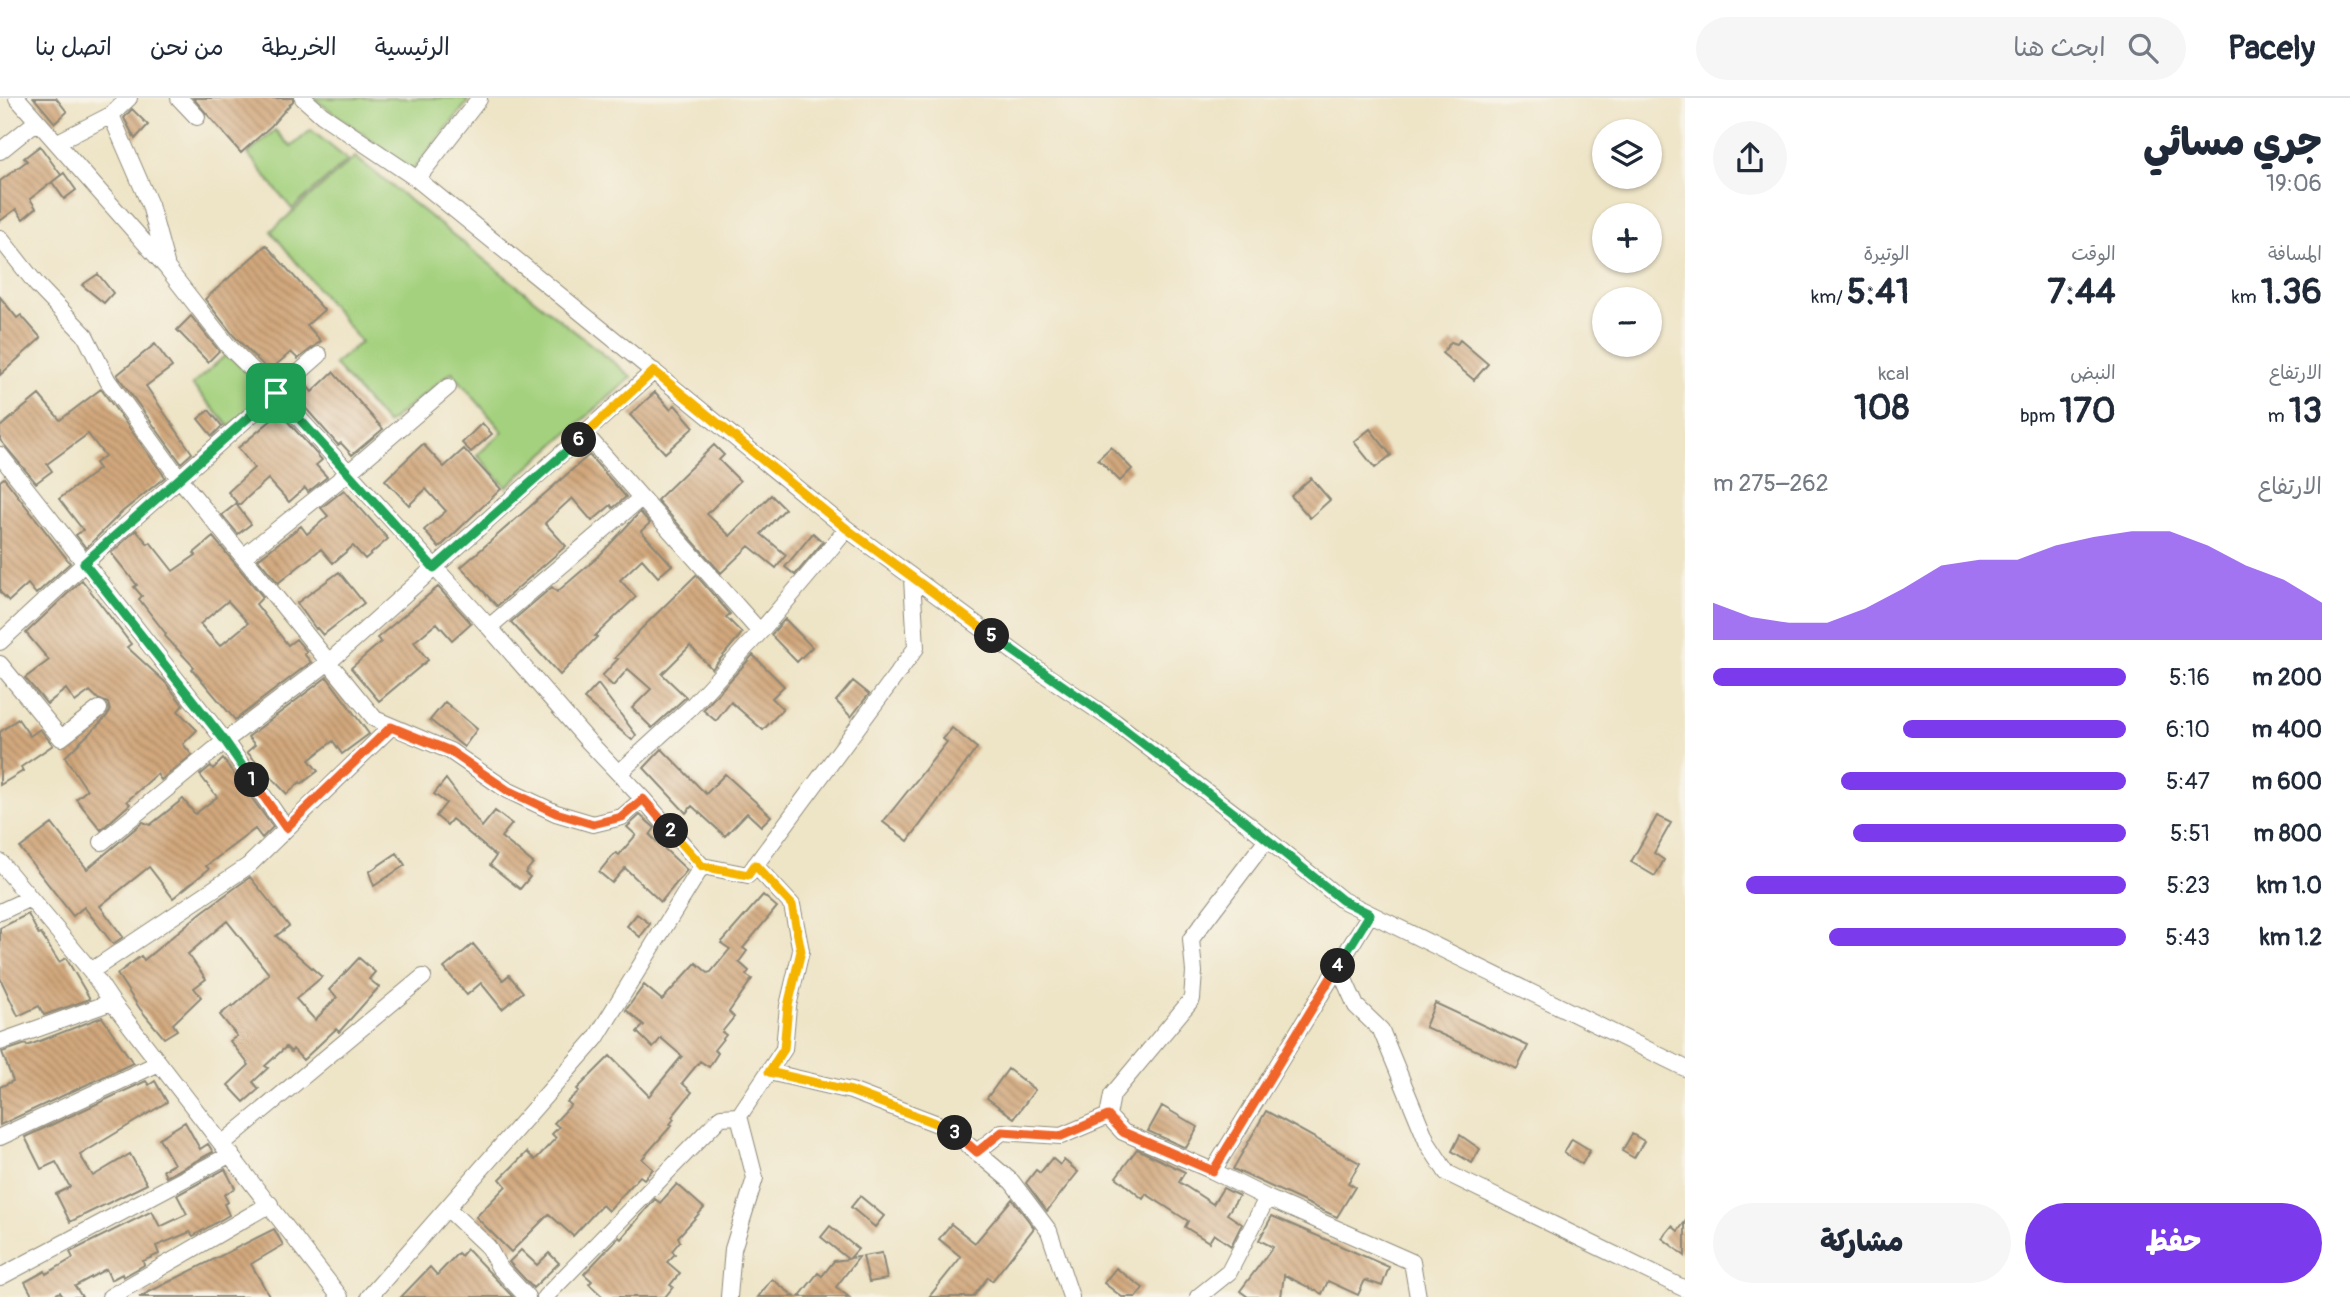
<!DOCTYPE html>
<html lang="ar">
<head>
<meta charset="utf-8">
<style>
	:root { --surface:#fff; --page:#f6f6f7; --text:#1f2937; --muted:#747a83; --line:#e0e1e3; --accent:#7c3aed }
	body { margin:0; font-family:Pangolin,"Playpen Sans Arabic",sans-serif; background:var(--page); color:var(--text); direction:rtl; height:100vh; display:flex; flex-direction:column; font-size:26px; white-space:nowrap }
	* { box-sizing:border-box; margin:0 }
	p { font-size:23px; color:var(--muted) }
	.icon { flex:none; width:38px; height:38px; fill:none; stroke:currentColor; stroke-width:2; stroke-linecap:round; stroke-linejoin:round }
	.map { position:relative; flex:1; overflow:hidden; direction:ltr }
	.panel { display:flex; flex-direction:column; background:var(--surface); width:665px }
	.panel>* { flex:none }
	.buttons { position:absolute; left:1592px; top:21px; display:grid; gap:14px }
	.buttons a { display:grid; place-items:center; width:70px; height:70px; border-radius:50%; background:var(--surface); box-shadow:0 2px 5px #0004; font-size:35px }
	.pin { position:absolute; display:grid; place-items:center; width:60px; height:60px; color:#fff; margin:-30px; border-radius:14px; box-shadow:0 4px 10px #0006 }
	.km { position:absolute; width:35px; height:35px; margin:-18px; border-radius:50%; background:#222; color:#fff; font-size:19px; line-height:35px; text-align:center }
	.round { display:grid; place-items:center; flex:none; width:74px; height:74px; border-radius:37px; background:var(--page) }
	.overview { display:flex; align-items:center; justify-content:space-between; height:119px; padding:0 28px }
	h1 { font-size:38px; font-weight:800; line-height:52px }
	.figures { display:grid; grid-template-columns:repeat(3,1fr); gap:10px; height:119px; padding:7px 28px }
	.figures div { display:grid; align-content:center }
	.figures b { font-size:35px; font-weight:800 }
	.figures small { font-size:19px; font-weight:400 }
	.figures p { font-size:19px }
	.chart { height:196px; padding:14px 28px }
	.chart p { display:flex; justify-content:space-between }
	.chart svg { width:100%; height:126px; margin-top:7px; fill:var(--accent); opacity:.7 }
	.button { display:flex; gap:14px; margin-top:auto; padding:14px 28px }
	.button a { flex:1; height:80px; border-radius:42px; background:var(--accent); color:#fff; font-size:28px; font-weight:800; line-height:80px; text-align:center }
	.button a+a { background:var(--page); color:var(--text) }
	ul { padding:0 28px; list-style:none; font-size:23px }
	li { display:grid; grid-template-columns:112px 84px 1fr; align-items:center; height:52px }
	li i { height:18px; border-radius:9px; background:var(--accent) }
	header { display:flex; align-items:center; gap:42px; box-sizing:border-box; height:98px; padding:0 35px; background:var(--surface); border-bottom:2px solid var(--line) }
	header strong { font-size:33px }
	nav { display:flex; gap:38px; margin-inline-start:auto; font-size:24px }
	.search { width:490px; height:63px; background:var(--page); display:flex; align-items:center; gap:18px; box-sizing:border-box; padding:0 24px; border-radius:38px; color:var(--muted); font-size:26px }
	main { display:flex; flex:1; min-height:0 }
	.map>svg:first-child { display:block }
	.grass { fill:#a4d17e; stroke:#687e54; stroke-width:2 }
	.building { fill:url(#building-back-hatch); fill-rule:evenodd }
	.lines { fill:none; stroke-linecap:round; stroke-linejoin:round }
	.minor-casing { stroke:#8c8878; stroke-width:18 }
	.minor { stroke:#fff; stroke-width:16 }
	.split-1-casing { stroke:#fff; stroke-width:14 }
	.split-2-casing { stroke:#fff; stroke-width:14 }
	.split-3-casing { stroke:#fff; stroke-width:14 }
	.split-4-casing { stroke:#fff; stroke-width:14 }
	.split-5-casing { stroke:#fff; stroke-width:14 }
	.split-6-casing { stroke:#fff; stroke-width:14 }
	.split-7-casing { stroke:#fff; stroke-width:14 }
	.split-1 { stroke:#22a559; stroke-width:9 }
	.split-2 { stroke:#f0652b; stroke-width:9 }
	.split-3 { stroke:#f5b400; stroke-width:9 }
	.split-4 { stroke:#f0652b; stroke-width:9 }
	.split-5 { stroke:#22a559; stroke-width:9 }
	.split-6 { stroke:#f5b400; stroke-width:9 }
	.split-7 { stroke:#22a559; stroke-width:9 }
</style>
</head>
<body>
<header>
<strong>Pacely</strong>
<div class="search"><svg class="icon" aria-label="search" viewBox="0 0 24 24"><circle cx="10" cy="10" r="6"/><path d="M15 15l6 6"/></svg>ابحث هنا</div>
<nav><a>الرئيسية</a><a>الخريطة</a><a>من نحن</a><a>اتصل بنا</a></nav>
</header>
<main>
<section class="panel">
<div class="overview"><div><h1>جري مسائي</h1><p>19:06</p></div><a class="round"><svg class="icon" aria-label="share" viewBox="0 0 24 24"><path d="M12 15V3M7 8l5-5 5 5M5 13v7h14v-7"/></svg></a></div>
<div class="figures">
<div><p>المسافة</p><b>1.36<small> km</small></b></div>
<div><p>الوقت</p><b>7:44</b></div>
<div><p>الوتيرة</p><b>5:41<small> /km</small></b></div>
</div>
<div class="figures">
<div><p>الارتفاع</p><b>13<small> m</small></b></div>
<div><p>النبض</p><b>170<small> bpm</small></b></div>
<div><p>kcal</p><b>108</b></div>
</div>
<div class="chart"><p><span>الارتفاع</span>262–275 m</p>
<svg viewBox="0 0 160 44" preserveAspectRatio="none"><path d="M0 44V31L10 36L20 38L30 38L40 33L50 26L60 18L70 16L80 16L90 11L100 8L110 6L120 6L130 11L140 18L150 23L160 31V44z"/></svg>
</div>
<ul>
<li><b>200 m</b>5:16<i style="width:100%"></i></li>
<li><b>400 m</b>6:10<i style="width:54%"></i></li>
<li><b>600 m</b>5:47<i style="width:69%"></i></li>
<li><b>800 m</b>5:51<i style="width:66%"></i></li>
<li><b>1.0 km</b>5:23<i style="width:92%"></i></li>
<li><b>1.2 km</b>5:43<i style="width:72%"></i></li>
</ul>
<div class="button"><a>حفظ</a><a>مشاركة</a></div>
</section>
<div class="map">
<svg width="1685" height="1199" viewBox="0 0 1685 1199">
	<defs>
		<pattern id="building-back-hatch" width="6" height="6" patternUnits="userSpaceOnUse" patternTransform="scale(1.75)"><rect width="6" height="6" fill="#d2a87d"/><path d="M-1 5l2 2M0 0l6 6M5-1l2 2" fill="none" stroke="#ab8967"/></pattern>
	</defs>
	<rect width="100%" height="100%" fill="#f7f3e8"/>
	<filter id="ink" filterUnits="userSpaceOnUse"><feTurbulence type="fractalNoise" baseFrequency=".0143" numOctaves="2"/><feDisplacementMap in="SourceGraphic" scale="14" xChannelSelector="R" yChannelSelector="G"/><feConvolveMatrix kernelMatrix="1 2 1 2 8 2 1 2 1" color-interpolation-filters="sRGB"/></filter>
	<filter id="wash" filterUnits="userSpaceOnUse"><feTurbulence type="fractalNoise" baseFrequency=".00686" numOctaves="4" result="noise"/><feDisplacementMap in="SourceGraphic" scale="28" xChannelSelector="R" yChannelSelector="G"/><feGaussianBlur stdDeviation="1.57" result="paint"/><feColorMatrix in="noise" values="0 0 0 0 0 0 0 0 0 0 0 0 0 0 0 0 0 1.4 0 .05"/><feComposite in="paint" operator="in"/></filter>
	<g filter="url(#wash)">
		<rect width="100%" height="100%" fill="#eee4c6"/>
		<path class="grass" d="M313,0H465L468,4L413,72Z
			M275,32L291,49L311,32L348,62L292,111L248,56Z
			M355,59L632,279L506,389L477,357L503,334L452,274L387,326L334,266L361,244L271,133Z
			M228,255L266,297L230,329L192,287Z"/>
		<g id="blocks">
			<path class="building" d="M34,0H56L67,14L55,25Z
				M193,0H293V3L271,28L241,55Z
				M132,11L148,27L135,41L124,20Z
				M40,48L61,77L30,101L36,110L23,121L16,111L0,123V83L27,63L24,60Z
				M64,75L76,92L64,101L52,84Z
				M266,147L324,212L307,227L321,243L298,261L291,254L269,273L234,238L205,201Z
				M98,176L113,195L104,205L82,187Z
				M0,199L17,220L21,217L41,240L0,277Z
				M191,218L219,253L208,264L177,232Z
				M1460,242L1488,266L1474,282L1442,255L1451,244L1457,246Z
				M155,246L172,269L146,288L192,355L181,365L117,277Z
				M333,274L383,331L352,357L341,345L338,347L295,298L307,288L312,294Z
				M101,291L165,379L122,414L86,450L76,437L83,432L59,401L99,371L95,365L105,358L88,336L47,366L52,373L36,385L0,342V329L39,297L60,322Z
				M655,294L670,311L675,307L694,329L665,355L630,317Z
				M209,312L222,328L212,338L198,321Z
				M280,315L322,362L316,367L327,379L308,394L305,390L289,404L268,381L239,407L228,394L254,370L238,350Z
				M482,325L492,336L471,354L462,345Z
				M1370,331L1391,357L1375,370L1354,344Z
				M423,346L444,369L464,351L501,391L439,450L424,432L446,413L426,391L409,407L385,382Z
				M714,347L724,357L719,362L740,383L707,416L730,438L771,397L785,411L761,436L786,457L776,470L749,448L721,475L657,402Z
				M1111,349L1132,371L1120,383L1098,361Z
				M589,357L626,399L613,410L611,407L592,423L572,400L545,425L566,448L497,508L461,469Z
				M4,380L70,465L36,496L28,486L9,503L0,494V383Z
				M1311,380L1330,402L1310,420L1291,398Z
				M344,392L388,441L365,461L353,448L333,465L321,451L278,485L258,461L301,428L307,436L328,418L321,410Z
				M236,406L251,426L238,436L222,417Z
				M640,414L650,425L641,433L672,467L658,479L642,461L620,482L636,499L595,538L597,539L560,577L511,524L552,489L557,494L598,459Z
				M136,432L148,446L150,444L173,473L196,457L194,455L213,439L263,499L256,506L288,547L296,541L307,554L304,556L311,564L235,622L192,571L194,569L165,538L166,536L139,501L142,498L134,489L137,487L111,455ZM228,503L248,525L220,548L200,526Z
				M813,435L823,444L795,477L785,469Z
				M339,474L364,505L323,537L317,530L316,531L297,505Z
				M696,477L730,516L726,519L742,535L712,571L690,548L662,576L686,599L652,630L632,610L651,591L628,571L613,588L602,578L618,561L615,560L640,532Z
				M82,482L131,546L127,549L165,584L183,607L178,613L197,632L183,646L192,657L161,682L157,676L127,703L130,706L101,732L76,701L87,692L65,659L106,619L110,613L108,605L98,601L90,593L75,604L66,591L47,606L25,580L49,562L26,535Z
				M438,489L471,525L452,542L437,525L414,544L428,562L379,603L351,570L381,544L377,540Z
				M785,521L812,549L797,564L771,537Z
				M753,557L784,588L772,600L783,611L763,632L731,604L716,623L703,612Z
				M327,579L369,636L342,656L333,643L309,662L318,673L301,686L300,684L287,696L247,654L255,647L248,639Z
				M853,583L869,596L851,619L836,603Z
				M598,586L636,637L632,642L584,601Z
				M445,604L477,631L464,649L430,622Z
				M18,621L30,638L40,631L53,647L21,669L23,673L0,687V634Z
				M952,630L977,650L908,743L883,724L947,644L943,641Z
				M662,651L706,696L725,676L771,718L761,728L747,715L725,738L692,708L686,715L644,670Z
				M223,661L273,729L262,740L255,731L206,768L209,771L173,800L149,769L100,808L123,839L113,846L84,809L73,818L20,750L52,726L87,771L143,724L150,727L183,701L195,716L217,699L200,677L211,668L213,671Z
				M446,681L482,729L495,713L512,726L501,739L533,765L525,775L530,779L520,791L490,767L496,758L452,721L447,727L436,718L446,705L434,696Z
				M640,717L655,730L650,737L687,772L661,804L625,770L612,785L599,774L612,758L616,755L619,757L636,737L627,729Z
				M1657,718L1671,725L1654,755L1664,762L1655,778L1631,764Z
				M397,755L405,767L374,788L369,774Z
				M250,779L289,828L276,838L322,879L296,901L315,922L337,899L329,892L359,860L375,874L369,881L379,889L339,934L336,931L303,962L293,951L291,954L286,949L265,968L268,970L253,984L259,991L244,1004L228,987L249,967L230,943L237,938L220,917L232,907L233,909L269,876L227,823L188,856L206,881L194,890L201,899L173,926L177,932L164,940L140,911L117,876L141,858L144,862L202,814Z
				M763,797L777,809L743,850L747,853L739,864L749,873L746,877L752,881L729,914L734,919L722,934L726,937L714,952L718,955L709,969L700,963L682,985L692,994L672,1019L674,1021L670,1026L672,1027L642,1061L653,1071L644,1081L640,1078L608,1113L602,1107L573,1138L549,1116L511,1154L476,1119L506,1088L500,1081L527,1054L535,1062L556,1040L552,1036L559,1029L554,1025L571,1007L567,1004L579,993L577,991L610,958L649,998L682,958L661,940L653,950L637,934L644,927L626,912L644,887L662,902L696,865L708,875L711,874L730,851L721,845Z
				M28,816L39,837L41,836L59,864L66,860L90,901L44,917L39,908L18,918L0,880V830Z
				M637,816L650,826L640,839L627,828Z
				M473,846L503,882L509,877L523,894L502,911L481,885L467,897L444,870Z
				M1435,905L1528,948L1517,971L1425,929Z
				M102,919L133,965L0,1027V989L13,983L2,954L26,946L27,948Z
				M1008,971L1035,992L1014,1020L987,1000Z
				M146,983L149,987L155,983L167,1004L80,1057L93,1078L130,1056L147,1086L70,1124L56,1096L70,1089L56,1064L41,1071L25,1039Z
				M1162,1008L1198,1029L1186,1050L1148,1033Z
				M1266,1013L1360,1065L1348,1085L1355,1089L1337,1119L1233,1071Z
				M185,1024L200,1051L208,1046L213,1054L166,1079L163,1072L174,1066L159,1040Z
				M1632,1036L1644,1043L1634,1060L1622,1053Z
				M1460,1037L1480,1051L1472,1065L1452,1053Z
				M1572,1041L1590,1052L1582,1066L1564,1055Z
				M1137,1051L1185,1074L1179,1084L1213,1106L1223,1090L1239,1098L1227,1116L1242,1126L1231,1148L1214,1136L1209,1144L1185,1129L1188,1123L1146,1096L1143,1101L1116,1079Z
				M1052,1060L1060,1067L1064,1062L1078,1074L1047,1113L1026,1085L1036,1072L1040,1075Z
				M225,1071L235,1090L224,1097L228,1104L224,1106L229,1117L193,1138L190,1134L156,1148L159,1156L143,1163L144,1167L123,1179L122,1176L111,1182L106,1171L75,1188L82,1199H63L60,1194L50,1199H33L25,1184L45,1173L46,1176L73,1160L70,1154L152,1113L160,1129L187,1116L177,1097Z
				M677,1086L704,1110L678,1139L680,1143L672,1153L675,1156L667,1164L680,1175L670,1187L673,1189L665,1199H603L589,1186L592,1183L584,1176L619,1139L621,1141L655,1101L660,1105Z
				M860,1098L884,1118L875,1129L851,1109Z
				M1012,1101L1034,1130L992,1183L988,1179L973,1199H929L961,1159L939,1141L951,1126L975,1145Z
				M1272,1118L1389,1169L1382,1188L1365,1182L1358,1197L1328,1183L1322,1196L1284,1177L1281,1199H1248L1240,1193L1273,1149L1259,1142Z
				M1685,1124V1158L1662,1140L1672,1128L1678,1133Z
				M830,1128L858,1151L850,1160L859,1159L836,1189L849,1199H799L818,1175L822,1178L834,1163L848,1161L821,1139Z
				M274,1131L283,1147L251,1166L270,1199H139Z
				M467,1151L513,1199H401L430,1169L437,1177L458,1155L461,1158Z
				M521,1152L537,1167L549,1155L559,1165L533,1190L509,1164Z
				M882,1155L887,1181L869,1184L863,1158Z
				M1116,1170L1143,1190L1136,1199H1122L1104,1185Z
				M772,1181L795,1199H758Z"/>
		</g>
	</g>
	<g filter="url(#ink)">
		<use href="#blocks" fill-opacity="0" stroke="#8c8878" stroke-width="2"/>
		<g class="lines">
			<defs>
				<path id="minor" d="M17,0L167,170L228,248L276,295L489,529L588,643L643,701L702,768L748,777L916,550L912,480
					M129,0L111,17L150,107L166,165
					M179,0L197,19
					M303,0L322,17L417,81L847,431L1044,576L1115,624L1247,725L1342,802L1685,970
					M58,44L111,17
					M0,53L36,24
					M417,81L479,1
					M0,140L37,187L85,237L108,283L179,380L375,621L450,653L507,692L556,715L593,726L622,719L643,701
					M585,336L760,534
					M0,357L225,643L286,730
					M243,459L348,375L448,289
					M489,529L641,400
					M0,544L114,438L319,257
					M0,566L61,640L99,611
					M619,675L691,609L760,534L847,431
					M102,744L225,643L330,563L654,273
					M0,764L91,873L112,904L340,1199
					M0,814L30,800
					M1338,868L1356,908L1381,932L1428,1046L1447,1075L1685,1191
					M91,873L248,768L391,629
					M0,944L112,904
					M769,974L851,993L948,1030L1012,1084L1049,1133L1071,1199
					M0,1039L159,965
					M222,1046L423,879
					M977,1054L1002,1034L1061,1038L1108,1018
					M1213,1073L1123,1034L1108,1018L1112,997L1192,901L1194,874L1191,841L1267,741
					M1267,1100L1412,1164L1418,1199
					M447,1110L488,1149L499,1169L527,1199
					M0,1179L231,1056
					M110,1199L270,1106
					M369,1199L596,940L702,768
					M545,1199L721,1019L739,1018L784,951L788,908L801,853L792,807L755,767
					M729,1199L733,1151L755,1080L739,1018
					M1198,1199L1229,1174L1267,1100L1213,1073L1370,816"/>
			</defs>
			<use href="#minor" class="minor-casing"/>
			<use href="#minor" class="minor"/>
		</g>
	</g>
	<g class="lines" filter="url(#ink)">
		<defs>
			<path id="split-1" d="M252,682L225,643L84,465L276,295"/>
			<path id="split-2" d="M252,682L286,730L391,629L450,653L507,692L556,715L593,726L622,719L643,701L671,733"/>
			<path id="split-3" d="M671,733L702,768L748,777L755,767L792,807L801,853L788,908L784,951L769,974L851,993L948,1030L955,1035"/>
			<path id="split-4" d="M955,1035L977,1054L1002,1034L1061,1038L1108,1018L1123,1034L1213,1073L1338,868"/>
			<path id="split-5" d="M992,538L1115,624L1247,725L1342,802L1370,816L1338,868"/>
			<path id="split-6" d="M579,342L654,273L847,431L992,538"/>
			<path id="split-7" d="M276,295L434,470L579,342"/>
		</defs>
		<use href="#split-1" class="split-1-casing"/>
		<use href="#split-2" class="split-2-casing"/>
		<use href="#split-3" class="split-3-casing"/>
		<use href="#split-4" class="split-4-casing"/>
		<use href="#split-5" class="split-5-casing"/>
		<use href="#split-6" class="split-6-casing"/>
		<use href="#split-7" class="split-7-casing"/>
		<use href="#split-1" class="split-1"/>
		<use href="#split-2" class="split-2"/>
		<use href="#split-3" class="split-3"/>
		<use href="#split-4" class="split-4"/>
		<use href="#split-5" class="split-5"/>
		<use href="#split-6" class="split-6"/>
		<use href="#split-7" class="split-7"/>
	</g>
</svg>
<div class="buttons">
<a><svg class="icon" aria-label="layers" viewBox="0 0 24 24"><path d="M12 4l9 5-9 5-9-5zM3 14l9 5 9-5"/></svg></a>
<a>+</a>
<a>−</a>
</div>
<div class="pin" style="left:276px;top:295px;background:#1e9e55"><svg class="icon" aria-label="arrive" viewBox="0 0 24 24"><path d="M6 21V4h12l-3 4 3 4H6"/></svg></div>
<b class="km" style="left:252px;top:682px">1</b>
<b class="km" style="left:671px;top:733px">2</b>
<b class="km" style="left:955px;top:1035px">3</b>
<b class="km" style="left:1338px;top:868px">4</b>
<b class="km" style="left:992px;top:538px">5</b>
<b class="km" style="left:579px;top:342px">6</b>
</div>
</main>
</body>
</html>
